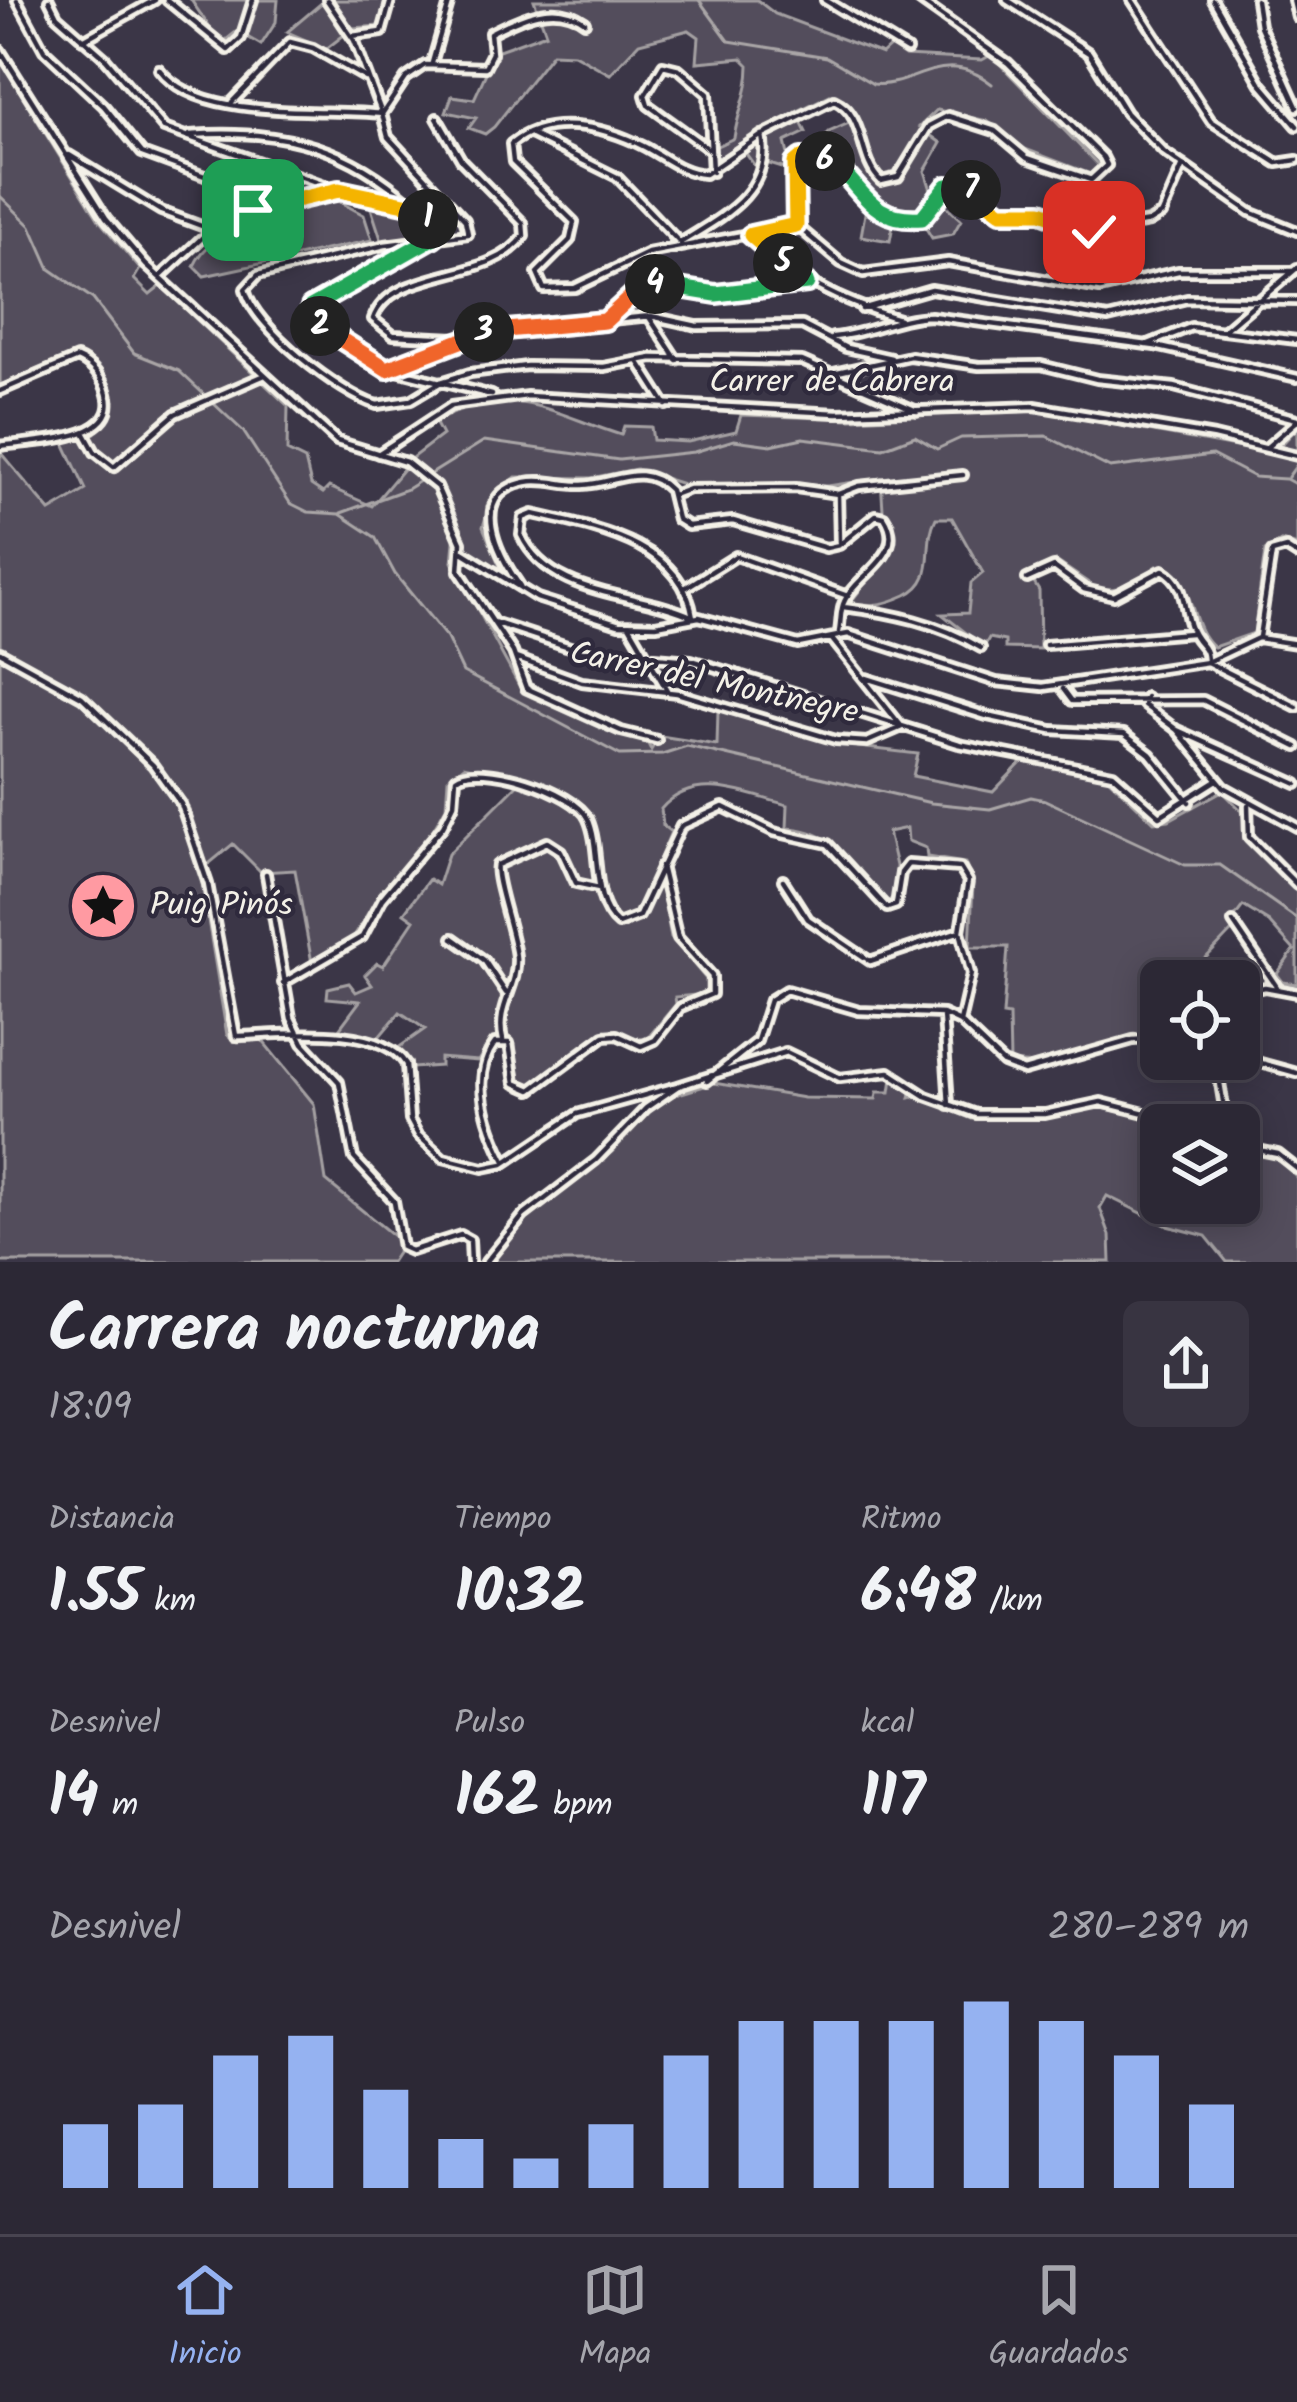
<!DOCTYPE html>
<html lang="es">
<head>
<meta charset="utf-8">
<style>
	:root { --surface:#2c2835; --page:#383441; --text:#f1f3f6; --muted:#a6a6ad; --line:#484450; --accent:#95b2f1 }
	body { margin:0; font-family:Kalam,sans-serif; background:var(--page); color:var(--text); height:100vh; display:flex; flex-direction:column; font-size:45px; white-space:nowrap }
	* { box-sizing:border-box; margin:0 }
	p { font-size:39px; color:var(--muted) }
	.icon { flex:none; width:66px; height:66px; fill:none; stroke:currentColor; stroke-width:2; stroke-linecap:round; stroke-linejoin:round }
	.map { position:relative; height:1262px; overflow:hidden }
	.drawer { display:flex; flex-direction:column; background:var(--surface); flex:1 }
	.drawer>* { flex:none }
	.controls { position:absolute; left:1140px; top:960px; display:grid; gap:24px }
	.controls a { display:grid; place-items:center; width:120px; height:120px; border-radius:18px; background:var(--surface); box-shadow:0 6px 30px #0003,0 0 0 3px var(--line); font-size:60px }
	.pin { position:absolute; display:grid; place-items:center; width:102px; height:102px; color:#fff; margin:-51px; border-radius:24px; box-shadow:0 6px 18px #0006 }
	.km { position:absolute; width:60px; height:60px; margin:-30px; border-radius:50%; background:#222; color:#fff; font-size:33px; line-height:60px; text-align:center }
	.round { display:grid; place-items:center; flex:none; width:126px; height:126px; border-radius:18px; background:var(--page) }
	.overview { display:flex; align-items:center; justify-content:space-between; height:204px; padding:0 48px }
	h1 { font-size:66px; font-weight:700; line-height:90px }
	.stats { display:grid; grid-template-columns:repeat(3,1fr); gap:18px; height:204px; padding:12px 48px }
	.stats div { display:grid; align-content:center }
	.stats b { font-size:60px; font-weight:700 }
	.stats small { font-size:33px; font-weight:400 }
	.stats p { font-size:33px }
	.chart { height:336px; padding:24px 48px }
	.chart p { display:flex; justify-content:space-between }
	.chart svg { width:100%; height:216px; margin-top:12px; stroke:var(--accent); stroke-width:6 }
	.tabs { display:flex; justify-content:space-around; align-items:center; height:168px; border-top:3px solid var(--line); background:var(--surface); font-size:33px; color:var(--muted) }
	.tabs a { display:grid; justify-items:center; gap:6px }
	.tabs .on { color:var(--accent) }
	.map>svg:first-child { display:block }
	.green { fill:#534e5c; stroke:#a4a0a2; stroke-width:3 }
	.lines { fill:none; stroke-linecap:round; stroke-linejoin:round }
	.stream { stroke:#aaa6a7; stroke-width:3 }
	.street-casing { stroke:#f4f1e8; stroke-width:14 }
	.street { stroke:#2f2a3d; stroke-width:4.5 }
	.split-1-casing { stroke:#fff; stroke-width:24 }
	.split-2-casing { stroke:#fff; stroke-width:24 }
	.split-3-casing { stroke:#fff; stroke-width:24 }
	.split-4-casing { stroke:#fff; stroke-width:24 }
	.split-5-casing { stroke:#fff; stroke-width:24 }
	.split-6-casing { stroke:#fff; stroke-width:24 }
	.split-7-casing { stroke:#fff; stroke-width:24 }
	.split-8-casing { stroke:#fff; stroke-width:24 }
	.split-1 { stroke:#f5b400; stroke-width:15 }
	.split-2 { stroke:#22a559; stroke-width:15 }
	.split-3 { stroke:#f0652b; stroke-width:15 }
	.split-4 { stroke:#f0652b; stroke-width:15 }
	.split-5 { stroke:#22a559; stroke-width:15 }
	.split-6 { stroke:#f5b400; stroke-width:15 }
	.split-7 { stroke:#22a559; stroke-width:15 }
	.split-8 { stroke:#f5b400; stroke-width:15 }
	.labels { text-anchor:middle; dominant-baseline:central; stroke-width:9; stroke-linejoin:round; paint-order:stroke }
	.street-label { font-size:33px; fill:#f4f1e8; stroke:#2f2a3d }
	.poi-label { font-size:33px; fill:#f4f1e8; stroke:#2f2a3d; text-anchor:start }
</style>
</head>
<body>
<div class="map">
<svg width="1297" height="1262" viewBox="0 0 1297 1262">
	<rect width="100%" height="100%" fill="#3b3647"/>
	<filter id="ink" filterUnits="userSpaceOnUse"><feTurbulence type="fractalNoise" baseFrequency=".00833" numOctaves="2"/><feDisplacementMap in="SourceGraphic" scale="24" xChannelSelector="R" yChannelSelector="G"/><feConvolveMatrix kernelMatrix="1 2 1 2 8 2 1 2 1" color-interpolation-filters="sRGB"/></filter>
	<g filter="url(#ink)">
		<path class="green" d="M191,0H278L276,22L261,45L237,31L221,44Z
			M325,0H385L380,26L353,28L326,49L287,32Z
			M534,0H757L775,14L882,54L891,46L905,56L982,60L991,55L1101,168L1093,175L1025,149L987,121L937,110L919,127L941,143L925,171L932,193L961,220L953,234L932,238L917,214L896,209L890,241L861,236L868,197L842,164L812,153L829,132L858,119L851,105L830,95L796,112L806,132L785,142L792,171L760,161L757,169L739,144L718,162L715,147L734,138C738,110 749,94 749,65L742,58L697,62L699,37L689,30L639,43L610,74L574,54L552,53L494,127L485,134L469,128L476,118L446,112L452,96L474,99L496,51L546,33Z
			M0,60L99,220L140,269L134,279L150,295L161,286L288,406L287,451L305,460L311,485L323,493L329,487L372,506L413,457L442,435L435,422C513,381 548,412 621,435L624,426L651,427L653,440L688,442L736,431L741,415L851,419L1034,410L1273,454L1297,428V546L1281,541L1265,551L1254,633L1214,647C1186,626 1197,571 1157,566L1129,587L1099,590L1056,561L1028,573L1039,591L1040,649L1005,648V641L989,638L984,647L942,614L968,613L971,583L983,573L952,518H936C921,546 940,579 906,595C884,605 874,606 850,603L890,551L894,523L883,510L881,478L828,486L686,485L636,469L591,478L516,477L492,496L483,527L504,576L454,542L452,562L523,693L607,731L647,742L651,750L660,736L717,745L718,710L842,745L918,754L913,776L993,792L1023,761L1108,778L1154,822L1169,820L1222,791L1242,811L1249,844L1297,892V984L1283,982L1277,974L1294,950L1269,922L1243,906L1230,923L1234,929C1213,949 1191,981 1161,981V989L1150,996L1161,1029L1035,1064L1010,1062L1009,1016L1003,1015L1008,947H970L973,884L965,863L927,857L926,848L908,841L907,828L888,832L896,866L894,897L886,903C850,873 842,830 787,828L788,805C747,795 695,770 661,809L663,826L671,832L657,865L671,937L706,979V994L675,997L676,1004L646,1040L605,1030L531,1084L520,1082L515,1044L508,1036L492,1038L478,1061L440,1058V1066L412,1068L398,1048L425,1029L400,1012L379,1037L336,1033L360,1001L327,998L328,988L349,983L356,992L372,985L365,975L377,963L383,966L414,920L404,913L429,879L438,885L448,854L523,779L464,766L448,779L446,807L428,838L380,893L353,938L312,963L295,870L261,872L233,844L200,871L227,1035L238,1042L262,1040L314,1104L326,1181L395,1237L399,1250L391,1262H0V452L50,511L86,490L64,443L95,433L114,401L98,367L79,354L0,386Z
			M338,201L364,215L372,240L204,276L194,266C212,225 296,201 338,201Z
			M370,205L414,213L424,233L382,242Z
			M892,1078L911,1093L910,1098L917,1096L972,1119H1046L1094,1106L1177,1125H1161V1203H1239V1151L1275,1157L1297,1177V1262H1227L1206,1236L1168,1226L1107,1196L1100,1208L1110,1235L1111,1262H490L526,1218L612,1152L662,1099L714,1083L804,1098L876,1099L877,1092H890Z"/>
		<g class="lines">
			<path class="stream" d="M699,0L729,41L827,57L873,84C914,89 942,45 992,84
				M0,196L31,226L50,269L93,299L134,353L179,371L243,431L290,503L308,512L340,514L375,537L395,574L447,638L463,672L620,755L662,754L687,746L931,803L990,809L1031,797L1045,800L1185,865H1220L1297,919
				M1288,477L1296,466
				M341,513L407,489L484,441L619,460L694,452L734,440L771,445L803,438L883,448L915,436L937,449L961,438L1046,436L1110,468L1212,455L1254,477L1286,479L1297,485"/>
			<defs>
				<path id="street" d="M17,0L44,50L104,106L142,153L278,203
					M49,0L57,16L106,59L164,128L333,188L414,206
					M167,0L228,50L241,38L253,0
					M327,0L354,40L382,114
					M825,0L907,50
					M1007,0L1089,53L1126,113L1164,152L1250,212L1297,231
					M1132,0L1211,121L1277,163L1297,160
					M1213,0L1261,84L1297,126
					M1256,0L1260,26L1297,107
					M1293,0L1297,17
					M585,22C555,0 519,18 490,33L492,53L485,67L425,65L406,78L382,114L388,137L465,220L468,234L385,245L258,275L245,289C253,327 340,394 377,405L411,400L441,382L470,373L527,366L604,367L652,358L802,361L917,411
					M352,36L382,32L391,0
					M83,40L155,0
					M0,50L106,218L146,265L337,441L406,462L437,487L461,542L459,571L513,652L526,688L621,731L657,740
					M432,63L450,0
					M159,69C198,122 321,107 382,114
					M232,102L290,42L313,48L366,78
					M437,118L462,161L523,223L524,236C491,284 391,266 373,319L393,335L455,338
					M190,135C271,129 337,142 400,194C416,207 431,216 434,237
					M532,135L617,177L680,243
					M763,135L834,100C867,115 857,159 881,181L898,177L929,126L948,116L995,131L1027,158L1091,180L1107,165L1103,157L1008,63L919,0
					M710,150L648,105L645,95L663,65L679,69L708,94L712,172
					M69,155L161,211L207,228
					M796,225L795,163L801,158L834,165C862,191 876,222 923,217L943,190L959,184L1001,212H1041L1094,232L1149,222L1162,214L1183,165
					M796,225L841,263L863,273L948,262L1100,289L1178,271H1293
					M751,235C795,280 840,301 899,319
					M430,239L320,300L309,310L310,317L381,367L492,395
					M680,243C720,218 773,193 762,135L705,174C680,172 666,158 645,147C602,125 547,114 511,144L513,162L574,222L570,240L537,273L544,289L575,288L648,253L796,225
					M160,277L219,222L338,190
					M862,309L931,289L1108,318L1187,299L1297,301
					M649,317L677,360
					M606,321L646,285L715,294L807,283
					M1224,330L1297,268
					M833,337C868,334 896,317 931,316L1155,346L1297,378
					M1146,345L1191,327L1297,340
					M638,361L666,405
					M387,369L478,333L651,316L697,326L802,325L846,348L891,358
					M833,373L910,356L979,366L1041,365L1097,379L1174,387L1297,419
					M0,391L77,358C92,364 103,378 107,394C121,442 30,441 0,446
					M85,434L95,452L114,467L175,414L265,375
					M1267,447L1297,421
					M378,454L451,406L527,396L837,413L1035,406L1214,436L1297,456
					M838,494L839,542
					M673,495L689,489L796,488L838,494L859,486L963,475
					M533,514C594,528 682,542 693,617C638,591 551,599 521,535L523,518Z
					M461,551L537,598L619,624L656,625L699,617L798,644L848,634L996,682L1043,687L1207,662L1297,707
					M1027,579L1054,567L1084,589L1114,596L1163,570C1190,585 1181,615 1194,635C1201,647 1207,646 1207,662L1258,638L1297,644
					M520,586C499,556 465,494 526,482C545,478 564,486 582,485C615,484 642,461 670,490L677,519L688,526L733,521L826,548L839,545L876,515L884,517C909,555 856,574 844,602C840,610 841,623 839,632
					M685,588L736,556L848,596
					M843,607C892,613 939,623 981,648
					M493,622L582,651L691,660L959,744L1113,774L1160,816L1217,780
					M629,625L668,692
					M1259,637L1272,552L1286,548L1297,555
					M1046,645L1191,633
					M0,652L82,697L153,765L181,804L208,884L236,1036C280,1035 379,1022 406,1064L410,1120L418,1135L443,1158L483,1168L503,1164L577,1114L678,1086
					M516,658L582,682L677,693L836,740L867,742L902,727L831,638
					M866,678L987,716L1052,730L1124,734L1150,754L1189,802
					M1063,689L1072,701L1203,700L1297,747
					M1146,697L1144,705L1177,730L1224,787L1297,827
					M1177,730L1297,784
					M1248,805L1249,837L1297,885
					M266,874L291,1018L303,1043L339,1082L354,1158L394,1201L402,1247L411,1251L461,1235L470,1240L471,1262
					M783,880L808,919L870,961L960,931
					M1233,922L1277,987
					M453,938L484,960L506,993
					M283,983L362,937L382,899L443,826L454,804L456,778C478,760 576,791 588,819C602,850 590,901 618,924L639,916L681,826L723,807L774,832L828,844L887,908L896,905L901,873L908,864L960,868L968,881L960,931L971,974L960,1022
					M1239,993L1265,987L1297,993
					M943,1015L949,1105
					M503,1040C495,1006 518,989 516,957C514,933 493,877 497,865L547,842L561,851L576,883L599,888
					M1239,1057L1297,1073
					M1216,1059L1227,1125
					M707,1081L757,1041L770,1000L786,990L859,1011L943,1014L960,1022L1003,1063L1024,1071L1133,1040L1161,1038
					M1239,1146L1278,1154L1297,1169
					M505,1161C487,1126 470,1077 495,1043H509L515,1083L531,1090L604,1036L617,1035L641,1046L655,1040L681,1007L712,994V976L678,938L661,866
					M486,1262L523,1216L596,1160L646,1108L678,1086L786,1052L840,1078L889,1072L926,1096L976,1114H1045L1101,1102L1192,1125"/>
			</defs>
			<use href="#street" class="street-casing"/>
			<use href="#street" class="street"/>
		</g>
	</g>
	<g class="lines" filter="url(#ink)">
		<defs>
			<path id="split-1" d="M253,210L339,190L414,206L428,219"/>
			<path id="split-2" d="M320,326L310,317L311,307L434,237L428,219"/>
			<path id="split-3" d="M320,326L387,369L484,332"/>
			<path id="split-4" d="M484,332L605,321L634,294L655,284"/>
			<path id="split-5" d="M655,284L716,294L807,283L783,263"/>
			<path id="split-6" d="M783,263L751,235L796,225L795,163L801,158L825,161"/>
			<path id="split-7" d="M825,161C861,175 862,223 922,218L947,186L971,190"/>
			<path id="split-8" d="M971,190L1001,212H1041L1094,232"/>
		</defs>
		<use href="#split-1" class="split-1-casing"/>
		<use href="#split-2" class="split-2-casing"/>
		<use href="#split-3" class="split-3-casing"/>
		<use href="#split-4" class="split-4-casing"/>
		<use href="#split-5" class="split-5-casing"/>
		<use href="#split-6" class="split-6-casing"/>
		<use href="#split-7" class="split-7-casing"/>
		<use href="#split-8" class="split-8-casing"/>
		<use href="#split-1" class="split-1"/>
		<use href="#split-2" class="split-2"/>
		<use href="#split-3" class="split-3"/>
		<use href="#split-4" class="split-4"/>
		<use href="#split-5" class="split-5"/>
		<use href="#split-6" class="split-6"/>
		<use href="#split-7" class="split-7"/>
		<use href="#split-8" class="split-8"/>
	</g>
	<defs>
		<symbol id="sight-disc" viewBox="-11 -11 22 22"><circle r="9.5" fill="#ff9aa2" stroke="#2f2a3d"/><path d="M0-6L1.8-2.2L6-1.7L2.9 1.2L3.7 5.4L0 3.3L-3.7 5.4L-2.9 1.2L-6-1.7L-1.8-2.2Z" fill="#111"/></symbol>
	</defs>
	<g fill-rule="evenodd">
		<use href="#sight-disc" x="65" y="868" width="76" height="76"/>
	</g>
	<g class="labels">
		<g class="street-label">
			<text x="832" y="383">Carrer de Cabrera</text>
			<text transform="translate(714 684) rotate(12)">Carrer del Montnegre</text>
		</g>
		<g class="poi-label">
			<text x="150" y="906">Puig Pinós</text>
		</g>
	</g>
</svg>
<div class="controls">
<a><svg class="icon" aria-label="locate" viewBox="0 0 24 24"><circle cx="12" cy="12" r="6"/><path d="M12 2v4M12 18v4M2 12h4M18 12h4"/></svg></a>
<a><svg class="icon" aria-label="layers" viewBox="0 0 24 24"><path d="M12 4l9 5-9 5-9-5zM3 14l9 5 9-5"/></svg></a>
</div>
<div class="pin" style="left:253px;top:210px;background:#1e9e55"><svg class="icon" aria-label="arrive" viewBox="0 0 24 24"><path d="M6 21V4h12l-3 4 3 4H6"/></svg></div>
<div class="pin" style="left:1094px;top:232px;background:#d93025"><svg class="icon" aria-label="check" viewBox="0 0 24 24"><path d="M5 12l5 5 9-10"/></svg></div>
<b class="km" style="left:428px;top:219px">1</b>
<b class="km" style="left:320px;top:326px">2</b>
<b class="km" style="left:484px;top:332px">3</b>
<b class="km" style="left:655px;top:284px">4</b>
<b class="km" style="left:783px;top:263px">5</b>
<b class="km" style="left:825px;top:161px">6</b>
<b class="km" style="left:971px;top:190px">7</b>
</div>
<section class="drawer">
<div class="overview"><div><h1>Carrera nocturna</h1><p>18:09</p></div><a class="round"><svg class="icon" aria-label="share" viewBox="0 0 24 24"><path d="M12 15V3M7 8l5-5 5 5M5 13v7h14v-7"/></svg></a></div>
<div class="stats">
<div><p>Distancia</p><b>1.55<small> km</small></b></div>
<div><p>Tiempo</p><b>10:32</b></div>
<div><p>Ritmo</p><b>6:48<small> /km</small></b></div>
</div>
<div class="stats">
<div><p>Desnivel</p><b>14<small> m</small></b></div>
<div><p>Pulso</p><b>162<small> bpm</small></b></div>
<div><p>kcal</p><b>117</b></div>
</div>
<div class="chart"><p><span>Desnivel</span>280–289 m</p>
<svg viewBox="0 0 160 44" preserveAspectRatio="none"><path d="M5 44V31M15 44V27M25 44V17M35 44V13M45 44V24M55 44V34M65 44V38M75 44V31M85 44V17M95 44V10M105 44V10M115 44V10M125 44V6M135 44V10M145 44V17M155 44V27"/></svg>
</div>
</section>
<nav class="tabs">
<a class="on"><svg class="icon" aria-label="home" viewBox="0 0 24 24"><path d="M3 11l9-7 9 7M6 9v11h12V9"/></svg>Inicio</a>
<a><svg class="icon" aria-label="map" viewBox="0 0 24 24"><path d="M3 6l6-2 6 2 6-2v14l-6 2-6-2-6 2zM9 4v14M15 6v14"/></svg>Mapa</a>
<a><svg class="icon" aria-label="saved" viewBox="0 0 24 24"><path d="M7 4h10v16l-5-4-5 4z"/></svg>Guardados</a>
</nav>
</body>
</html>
